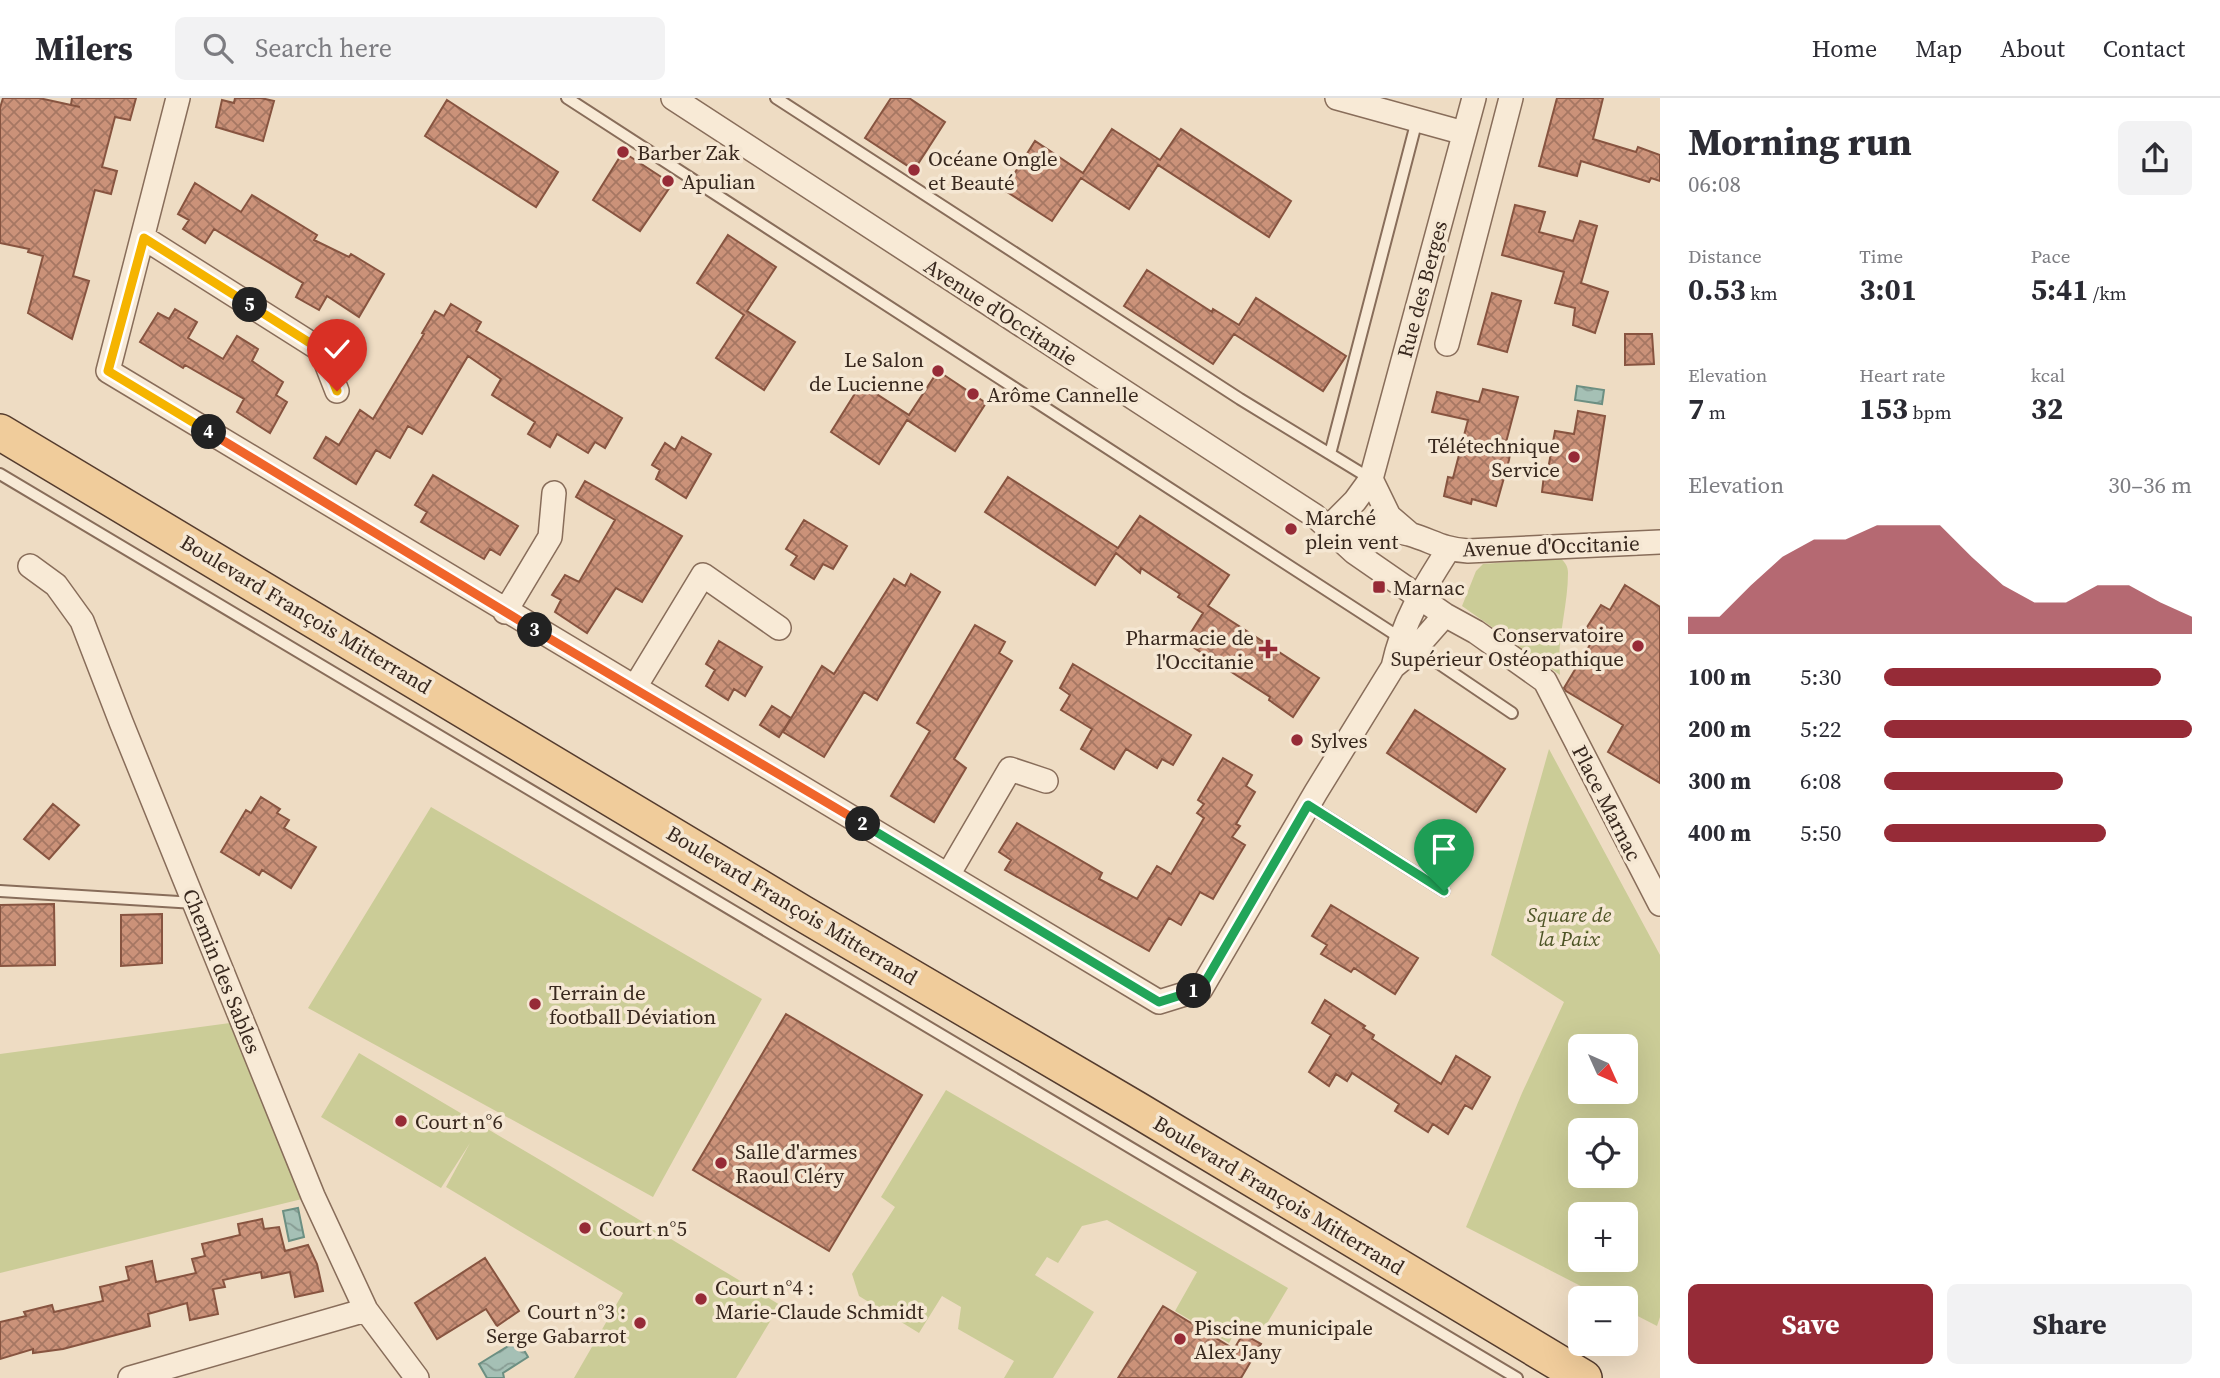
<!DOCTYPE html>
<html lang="en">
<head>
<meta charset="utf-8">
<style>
	:root { --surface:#fff; --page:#f2f2f3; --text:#2b2b33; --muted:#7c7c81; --line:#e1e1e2; --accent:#962b37 }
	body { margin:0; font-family:"Source Serif 4",serif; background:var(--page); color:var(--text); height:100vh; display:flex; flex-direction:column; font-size:26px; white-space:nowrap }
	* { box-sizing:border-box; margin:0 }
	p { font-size:23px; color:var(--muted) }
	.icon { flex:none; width:38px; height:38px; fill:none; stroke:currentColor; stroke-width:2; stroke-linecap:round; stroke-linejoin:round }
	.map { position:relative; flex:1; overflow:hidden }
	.side { display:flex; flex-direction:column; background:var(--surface); width:560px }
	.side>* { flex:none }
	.needle { width:46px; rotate:135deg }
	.controls { position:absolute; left:1568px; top:936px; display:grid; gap:14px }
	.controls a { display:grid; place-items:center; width:70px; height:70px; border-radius:10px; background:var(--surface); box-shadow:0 7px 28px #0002; font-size:35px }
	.pin { position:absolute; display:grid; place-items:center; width:60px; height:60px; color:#fff; margin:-72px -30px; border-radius:50% 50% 50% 0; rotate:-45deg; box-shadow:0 0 7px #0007 }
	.pin .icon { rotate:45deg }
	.km { position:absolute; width:35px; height:35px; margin:-18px; border-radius:50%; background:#222; color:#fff; font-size:19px; line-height:35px; text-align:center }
	.round { display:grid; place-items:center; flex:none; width:74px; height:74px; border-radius:10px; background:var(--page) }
	.head { display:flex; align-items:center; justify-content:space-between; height:119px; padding:0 28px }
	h1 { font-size:38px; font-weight:700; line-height:52px }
	.figures { display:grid; grid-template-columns:repeat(3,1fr); gap:10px; height:119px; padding:7px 28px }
	.figures div { display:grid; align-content:center }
	.figures b { font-size:30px; font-weight:700 }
	.figures small { font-size:19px; font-weight:400 }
	.figures p { font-size:19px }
	.chart { height:196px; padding:14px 28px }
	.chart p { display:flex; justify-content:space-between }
	.chart svg { width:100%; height:126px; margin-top:7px; fill:var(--accent); opacity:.7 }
	.action { display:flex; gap:14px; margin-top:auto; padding:14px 28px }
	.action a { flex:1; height:80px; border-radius:10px; background:var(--accent); color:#fff; font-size:28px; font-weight:700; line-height:80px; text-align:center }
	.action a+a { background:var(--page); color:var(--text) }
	ul { padding:0 28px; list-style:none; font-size:23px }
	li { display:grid; grid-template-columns:112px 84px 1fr; align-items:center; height:52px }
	li i { height:18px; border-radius:9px; background:var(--accent) }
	header { display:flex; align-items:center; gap:42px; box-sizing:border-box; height:98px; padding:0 35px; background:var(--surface); border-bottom:2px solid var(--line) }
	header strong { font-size:33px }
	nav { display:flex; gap:38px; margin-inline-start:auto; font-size:24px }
	.search { width:490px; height:63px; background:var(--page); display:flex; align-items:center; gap:18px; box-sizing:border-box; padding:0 24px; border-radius:10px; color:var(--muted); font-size:26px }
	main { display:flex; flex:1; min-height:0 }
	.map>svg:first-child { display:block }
	.green { fill:#cbcc97; fill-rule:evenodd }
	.water { fill:url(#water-waves); stroke:#6c8f82; stroke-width:2 }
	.building { fill:url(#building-cross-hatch); stroke:#875440; stroke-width:2 }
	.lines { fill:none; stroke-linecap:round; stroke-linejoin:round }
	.service-casing { stroke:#886d5a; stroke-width:14 }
	.minor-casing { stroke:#886d5a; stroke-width:26 }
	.primary-casing { stroke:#553c2e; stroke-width:38 }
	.service { stroke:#f8ead6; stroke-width:10 }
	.minor { stroke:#f8ead6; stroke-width:23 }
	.primary { stroke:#f0cc9b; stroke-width:35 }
	.split-1-casing { stroke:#fff; stroke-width:14 }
	.split-2-casing { stroke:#fff; stroke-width:14 }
	.split-3-casing { stroke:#fff; stroke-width:14 }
	.split-4-casing { stroke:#fff; stroke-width:14 }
	.split-5-casing { stroke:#fff; stroke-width:14 }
	.split-6-casing { stroke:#fff; stroke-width:14 }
	.split-1 { stroke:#22a559; stroke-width:9 }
	.split-2 { stroke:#22a559; stroke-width:9 }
	.split-3 { stroke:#f0652b; stroke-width:9 }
	.split-4 { stroke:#f0652b; stroke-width:9 }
	.split-5 { stroke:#f5b400; stroke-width:9 }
	.split-6 { stroke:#f5b400; stroke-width:9 }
	.poi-dot { fill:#962b37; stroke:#f5e7d3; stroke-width:2.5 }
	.labels { text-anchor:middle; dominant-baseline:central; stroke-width:7; stroke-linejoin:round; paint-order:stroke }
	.poi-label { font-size:21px; fill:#38281e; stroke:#f5e7d3; text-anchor:start }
	.street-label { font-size:21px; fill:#38281e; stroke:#f5e7d3 }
	.park-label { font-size:21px; font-style:italic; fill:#4d5425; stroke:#f5e7d3 }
</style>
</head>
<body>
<header>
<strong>Milers</strong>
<div class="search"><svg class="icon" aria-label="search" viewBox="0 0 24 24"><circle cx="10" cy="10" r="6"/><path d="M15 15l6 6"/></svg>Search here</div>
<nav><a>Home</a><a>Map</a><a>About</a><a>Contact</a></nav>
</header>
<main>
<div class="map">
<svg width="1660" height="1280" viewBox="0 0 1660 1280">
	<defs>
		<pattern id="water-waves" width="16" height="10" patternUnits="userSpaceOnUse" patternTransform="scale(1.75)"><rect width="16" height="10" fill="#a5c0b5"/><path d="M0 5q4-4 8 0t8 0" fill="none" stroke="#879c93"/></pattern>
		<pattern id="building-cross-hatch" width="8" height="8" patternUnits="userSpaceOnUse" patternTransform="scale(1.75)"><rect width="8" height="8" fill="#cb9279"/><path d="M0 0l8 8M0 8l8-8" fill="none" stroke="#a67763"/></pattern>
	</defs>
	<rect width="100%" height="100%" fill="#eedcc3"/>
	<path class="green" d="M1560,460C1565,464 1568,468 1568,475C1568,509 1556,543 1560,577L1462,508L1476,473L1483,466Z
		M1549,651L1660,857V1219L1657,1228L1626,1212V1200H1604L1466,1129L1522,995L1564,904L1491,857ZM1626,948V994H1580V948ZM1580,1032H1626V1078H1580ZM1580,1116H1626V1162H1580Z
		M431,709L762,901L653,1099L308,910Z
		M230,925L302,1101L0,1175V956Z
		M359,955L547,1066L780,1207L736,1280H574L623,1195L446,1089L470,1045L441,1090L321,1019Z
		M946,992L1288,1190L1262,1234L1242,1222L1229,1245L1175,1213L1197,1174L1107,1122L1082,1128L1058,1165L1047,1159L1035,1177L1094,1214L1053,1280H1004L1014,1263L958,1231L961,1209L942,1198L919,1235L859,1198L852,1176L895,1109L881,1099Z"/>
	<path class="water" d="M1577,288L1604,292L1602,306L1575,302Z
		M298,1110L304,1139L289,1143L283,1113Z
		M518,1242L528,1259L503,1275L504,1280H487L479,1266Z"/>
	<path class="building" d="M3,0H39L80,9L71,7L72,0H136L130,22L115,19L102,69L117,73L111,96L95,92L73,178L89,183L72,241L28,215L43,158L28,154L29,151L0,145V10Z
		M235,0H261L274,3L263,43L216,29L222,2L234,5Z
		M891,0H909L945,24L914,72L865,40Z
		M1557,0H1603L1593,41L1636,54L1638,49L1660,57V83L1651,80L1649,84L1581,63L1577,78L1539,68Z
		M447,2L558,74L536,109L425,38Z
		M1112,31L1160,62L1181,31L1291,103L1269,139L1158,67L1129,111L1081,80L1052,123L1004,92L1035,43L1083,75Z
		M623,54L672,86L640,133L593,102Z
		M195,85L241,114L252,97L317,137L314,142L349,159L351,156L384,176L359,219L327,198L319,212L296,199L303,185L214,131L205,145L183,131L189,122L178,116Z
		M1515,107L1545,114L1539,134L1573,143L1580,123L1597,128L1581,185L1608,194L1595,235L1573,227L1575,210L1555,205L1564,174L1502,157Z
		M728,137L776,169L747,213L795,244L764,292L716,260L744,217L697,185Z
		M1147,172L1212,214L1213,211L1239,227L1256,200L1346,258L1323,293L1234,236L1213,266L1124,208Z
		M1492,195L1521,203L1507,254L1478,246Z
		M451,206L481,224L476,233L622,320L605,350L595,344L588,355L557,336L550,349L528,336L535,324L492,297L501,281L468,258L422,336L408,328L390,360L376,352L356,386L314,360L326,339L339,347L360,312L373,321L424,236L422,235L435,213L444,218Z
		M175,211L197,224L188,240L223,261L237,238L258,251L252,263L283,284L276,297L287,304L270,335L237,314L244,301L185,267L183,270L140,244L158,215L169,221Z
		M1625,236H1652L1654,266L1625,267Z
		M938,273L986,305L955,353L907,322L879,366L831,334L861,286L909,317Z
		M1483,291L1518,299L1505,348L1511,350L1509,362L1496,408L1472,401L1471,406L1444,398L1448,379L1453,380L1468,322L1432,314L1437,294L1479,304Z
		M1578,313L1605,318L1592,402L1542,394L1544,377H1547L1555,333L1574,336Z
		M682,339L711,356L686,400L656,381L660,372L652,367L665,345L675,352Z
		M433,377L518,428L500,457L490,451L484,461L421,424L427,414L415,407Z
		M1008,379L1118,450L1140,418L1229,477L1208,508L1319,580L1293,619L1269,602L1270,599L1185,544L1203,515L1178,499L1180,496L1141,470L1140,475L1116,455L1095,487L985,414Z
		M585,383L682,438L642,504L616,490L587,535L555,514L561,502L552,497L565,477L579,484L615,422L576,399Z
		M804,422L847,448L833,471L823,466L814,481L791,467L797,458L786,451Z
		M911,476L940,494L877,602L864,594L824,659L783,634L822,568L834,576L894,481L905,488Z
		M1625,487L1660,509V685L1608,654L1623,627L1566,593L1564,590L1594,540L1584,534L1601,507L1610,512Z
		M975,527L1005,544L999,555L1012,563L954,661L966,670L934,724L891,698L930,633L917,625Z
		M719,543L762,569L745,598L734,591L728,602L706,588L715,572L706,566Z
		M1073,566L1191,637L1173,667L1162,661L1157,670L1126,651L1114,671L1081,651L1092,631L1061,612L1070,597L1060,590Z
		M772,608L791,620L779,639L760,627Z
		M1415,612L1505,671L1476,714L1387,655Z
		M1223,660L1252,677L1246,688L1255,694L1236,726L1240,728L1232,739L1245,747L1213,801L1200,794L1181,827L1169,820L1149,853L1005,772L1011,762L999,754L1017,725L1102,775L1099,781L1137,801L1157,768L1171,776L1204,720L1197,715L1204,706L1198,702Z
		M261,699L280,711L277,715L289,722L284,730L316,749L291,790L262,772L259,777L221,754L246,712L251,715Z
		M53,706L79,727L49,761L24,741Z
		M54,806L55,867L0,868V807Z
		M1331,807L1418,860L1395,896L1354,870L1351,874L1321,856L1327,847L1312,838Z
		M162,816V865L121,868V817Z
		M1325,902L1365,928L1363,930L1374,937L1372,941L1441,986L1456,958L1490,979L1472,1011L1465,1007L1448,1036L1433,1026L1428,1034L1395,1013L1399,1006L1352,975L1347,983L1336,976L1329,988L1309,974L1331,937L1312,925Z
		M786,916L922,997L829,1153L693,1072Z
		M262,1121L264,1131L279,1129L285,1153L308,1147L317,1166L323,1193L295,1199L290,1174L262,1180L261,1174L223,1182L225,1189L213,1191L218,1216L190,1222L187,1205L148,1216L150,1228L63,1251L33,1255V1251L0,1261V1224L26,1218L24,1214L52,1207L54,1214L103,1203L100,1189L129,1182L126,1169L152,1163L156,1184L196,1175L192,1161L205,1158L202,1146L240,1137L238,1126Z
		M485,1160L519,1213L497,1228L486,1211L437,1241L415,1205Z
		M1163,1208L1234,1251L1243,1236L1261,1246L1241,1280H1118Z"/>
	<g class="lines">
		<defs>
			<path id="service" d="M567,0L1402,541
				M776,0L1240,301L1330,356L1417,22
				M1330,356L1371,381
				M0,376L1517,1280
				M1416,550L1512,615
				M1308,707L1444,793
				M0,793L195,805"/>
			<path id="minor" d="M178,0L108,273C457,485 809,693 1159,904L1201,891L1316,694L1393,569L1416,550L1445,517
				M673,0L1315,418L1354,454L1445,517L1476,534L1545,583L1660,806
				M1337,0L1464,35
				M144,140L321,252L337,293
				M1447,246L1511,0
				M1371,381L1389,418L1410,436
				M1327,431L1355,403L1371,381L1474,0
				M1327,431C1355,427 1382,429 1409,436C1433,443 1441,451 1468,453L1660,444
				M30,468L56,487L82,523L121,624L313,1098L366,1212L417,1280
				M505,514L550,439L554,395
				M1393,569C1403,523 1423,491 1448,452
				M635,589L703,477L779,530
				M948,777L1010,671L1046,683
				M130,1280L366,1212"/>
			<path id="primary" d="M0,334L802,815L1136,1011L1584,1280"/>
		</defs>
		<use href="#service" class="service-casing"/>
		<use href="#minor" class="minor-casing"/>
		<use href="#primary" class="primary-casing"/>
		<use href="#service" class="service"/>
		<use href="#minor" class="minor"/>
		<use href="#primary" class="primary"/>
	</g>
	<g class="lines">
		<defs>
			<path id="split-1" d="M1194,893L1201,891L1308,707L1444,793"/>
			<path id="split-2" d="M863,726L1159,904L1194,893"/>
			<path id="split-3" d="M535,532L863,726"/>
			<path id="split-4" d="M209,334L535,532"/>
			<path id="split-5" d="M209,334L108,273L144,140L250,207"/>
			<path id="split-6" d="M250,207L321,252L337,293"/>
		</defs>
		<use href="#split-1" class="split-1-casing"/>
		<use href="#split-2" class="split-2-casing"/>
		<use href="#split-3" class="split-3-casing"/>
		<use href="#split-4" class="split-4-casing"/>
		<use href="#split-5" class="split-5-casing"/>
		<use href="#split-6" class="split-6-casing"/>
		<use href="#split-1" class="split-1"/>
		<use href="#split-2" class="split-2"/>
		<use href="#split-3" class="split-3"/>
		<use href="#split-4" class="split-4"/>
		<use href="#split-5" class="split-5"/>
		<use href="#split-6" class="split-6"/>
	</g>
	<g class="poi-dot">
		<circle cx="623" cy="54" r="7"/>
		<circle cx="914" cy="72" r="7"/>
		<circle cx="668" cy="83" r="7"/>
		<circle cx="938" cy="273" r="7"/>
		<circle cx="973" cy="296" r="7"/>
		<circle cx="1574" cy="359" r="7"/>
		<circle cx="1291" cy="431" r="7"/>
		<rect x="1372" y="482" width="14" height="14" rx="3.5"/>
		<circle cx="1638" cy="548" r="7"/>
		<path d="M1264.5 540.5h7v7h7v7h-7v7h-7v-7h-7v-7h7z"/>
		<circle cx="1297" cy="642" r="7"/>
		<circle cx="535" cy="906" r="7"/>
		<circle cx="401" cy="1023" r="7"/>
		<circle cx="721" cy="1065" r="7"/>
		<circle cx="585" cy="1130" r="7"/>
		<circle cx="701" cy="1201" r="7"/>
		<circle cx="640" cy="1225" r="7"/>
		<circle cx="1180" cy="1241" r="7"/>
	</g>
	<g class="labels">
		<g class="poi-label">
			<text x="637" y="54">Barber Zak</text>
			<text x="928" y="60">Océane Ongle<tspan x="928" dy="24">et Beauté</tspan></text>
			<text x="682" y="83">Apulian</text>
			<text x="924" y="261" text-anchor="end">Le Salon<tspan x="924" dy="24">de Lucienne</tspan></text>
			<text x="987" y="296">Arôme Cannelle</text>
			<text x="1560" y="347" text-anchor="end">Télétechnique<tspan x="1560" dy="24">Service</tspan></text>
			<text x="1305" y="419">Marché<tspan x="1305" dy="24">plein vent</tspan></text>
			<text x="1393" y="489">Marnac</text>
			<text x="1624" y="536" text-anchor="end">Conservatoire<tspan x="1624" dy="24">Supérieur Ostéopathique</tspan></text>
			<text x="1254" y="539" text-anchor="end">Pharmacie de<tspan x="1254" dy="24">l'Occitanie</tspan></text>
			<text x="1311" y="642">Sylves</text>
			<text x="549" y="894">Terrain de<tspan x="549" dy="24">football Déviation</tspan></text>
			<text x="415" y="1023">Court n°6</text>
			<text x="735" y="1053">Salle d'armes<tspan x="735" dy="24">Raoul Cléry</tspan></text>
			<text x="599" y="1130">Court n°5</text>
			<text x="715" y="1189">Court n°4 :<tspan x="715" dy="24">Marie-Claude Schmidt</tspan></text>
			<text x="626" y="1213" text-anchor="end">Court n°3 :<tspan x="626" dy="24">Serge Gabarrot</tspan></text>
			<text x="1194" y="1229">Piscine municipale<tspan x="1194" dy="24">Alex Jany</tspan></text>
		</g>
		<g class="street-label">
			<text transform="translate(1422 191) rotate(-75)">Rue des Berges</text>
			<text transform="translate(1001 214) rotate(33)">Avenue d'Occitanie</text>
			<text transform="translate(1551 448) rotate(-2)">Avenue d'Occitanie</text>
			<text transform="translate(306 516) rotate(31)">Boulevard François Mitterrand</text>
			<text transform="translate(1607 705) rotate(63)">Place Marnac</text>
			<text transform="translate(792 807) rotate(31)">Boulevard François Mitterrand</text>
			<text transform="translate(222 873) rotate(68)">Chemin des Sables</text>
			<text transform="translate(1279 1097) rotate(31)">Boulevard François Mitterrand</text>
		</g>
		<g class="park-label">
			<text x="1569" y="816">Square de<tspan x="1569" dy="24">la Paix</tspan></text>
		</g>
	</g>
</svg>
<div class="controls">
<a><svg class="needle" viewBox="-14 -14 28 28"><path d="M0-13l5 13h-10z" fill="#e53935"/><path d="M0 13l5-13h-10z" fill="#7c7c81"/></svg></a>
<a><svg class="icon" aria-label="locate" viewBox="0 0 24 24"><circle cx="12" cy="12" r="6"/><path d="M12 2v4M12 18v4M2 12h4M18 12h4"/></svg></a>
<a>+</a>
<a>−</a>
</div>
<div class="pin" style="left:1444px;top:793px;background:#1e9e55"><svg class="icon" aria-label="arrive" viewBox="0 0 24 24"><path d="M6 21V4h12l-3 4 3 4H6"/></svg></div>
<div class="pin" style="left:337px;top:293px;background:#d93025"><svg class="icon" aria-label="check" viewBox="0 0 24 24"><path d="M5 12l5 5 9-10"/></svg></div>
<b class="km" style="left:1194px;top:893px">1</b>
<b class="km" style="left:863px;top:726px">2</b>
<b class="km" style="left:535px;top:532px">3</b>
<b class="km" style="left:209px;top:334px">4</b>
<b class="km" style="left:250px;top:207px">5</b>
</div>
<section class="side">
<div class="head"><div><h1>Morning run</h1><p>06:08</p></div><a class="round"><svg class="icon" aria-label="share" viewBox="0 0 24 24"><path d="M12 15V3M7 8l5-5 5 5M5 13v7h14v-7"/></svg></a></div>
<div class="figures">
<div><p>Distance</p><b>0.53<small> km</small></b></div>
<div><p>Time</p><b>3:01</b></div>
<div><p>Pace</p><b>5:41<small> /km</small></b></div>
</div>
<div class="figures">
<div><p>Elevation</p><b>7<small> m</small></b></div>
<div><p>Heart rate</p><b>153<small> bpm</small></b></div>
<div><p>kcal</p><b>32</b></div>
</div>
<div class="chart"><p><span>Elevation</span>30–36 m</p>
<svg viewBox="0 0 160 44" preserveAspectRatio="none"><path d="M0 44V38L10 38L20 27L30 17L40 11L50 11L60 6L70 6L80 6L90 17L100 27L110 33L120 33L130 27L140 27L150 33L160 38V44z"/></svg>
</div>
<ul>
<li><b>100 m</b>5:30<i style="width:90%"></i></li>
<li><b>200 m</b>5:22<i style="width:100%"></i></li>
<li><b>300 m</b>6:08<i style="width:58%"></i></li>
<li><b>400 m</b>5:50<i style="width:72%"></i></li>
</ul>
<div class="action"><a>Save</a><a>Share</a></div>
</section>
</main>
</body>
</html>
